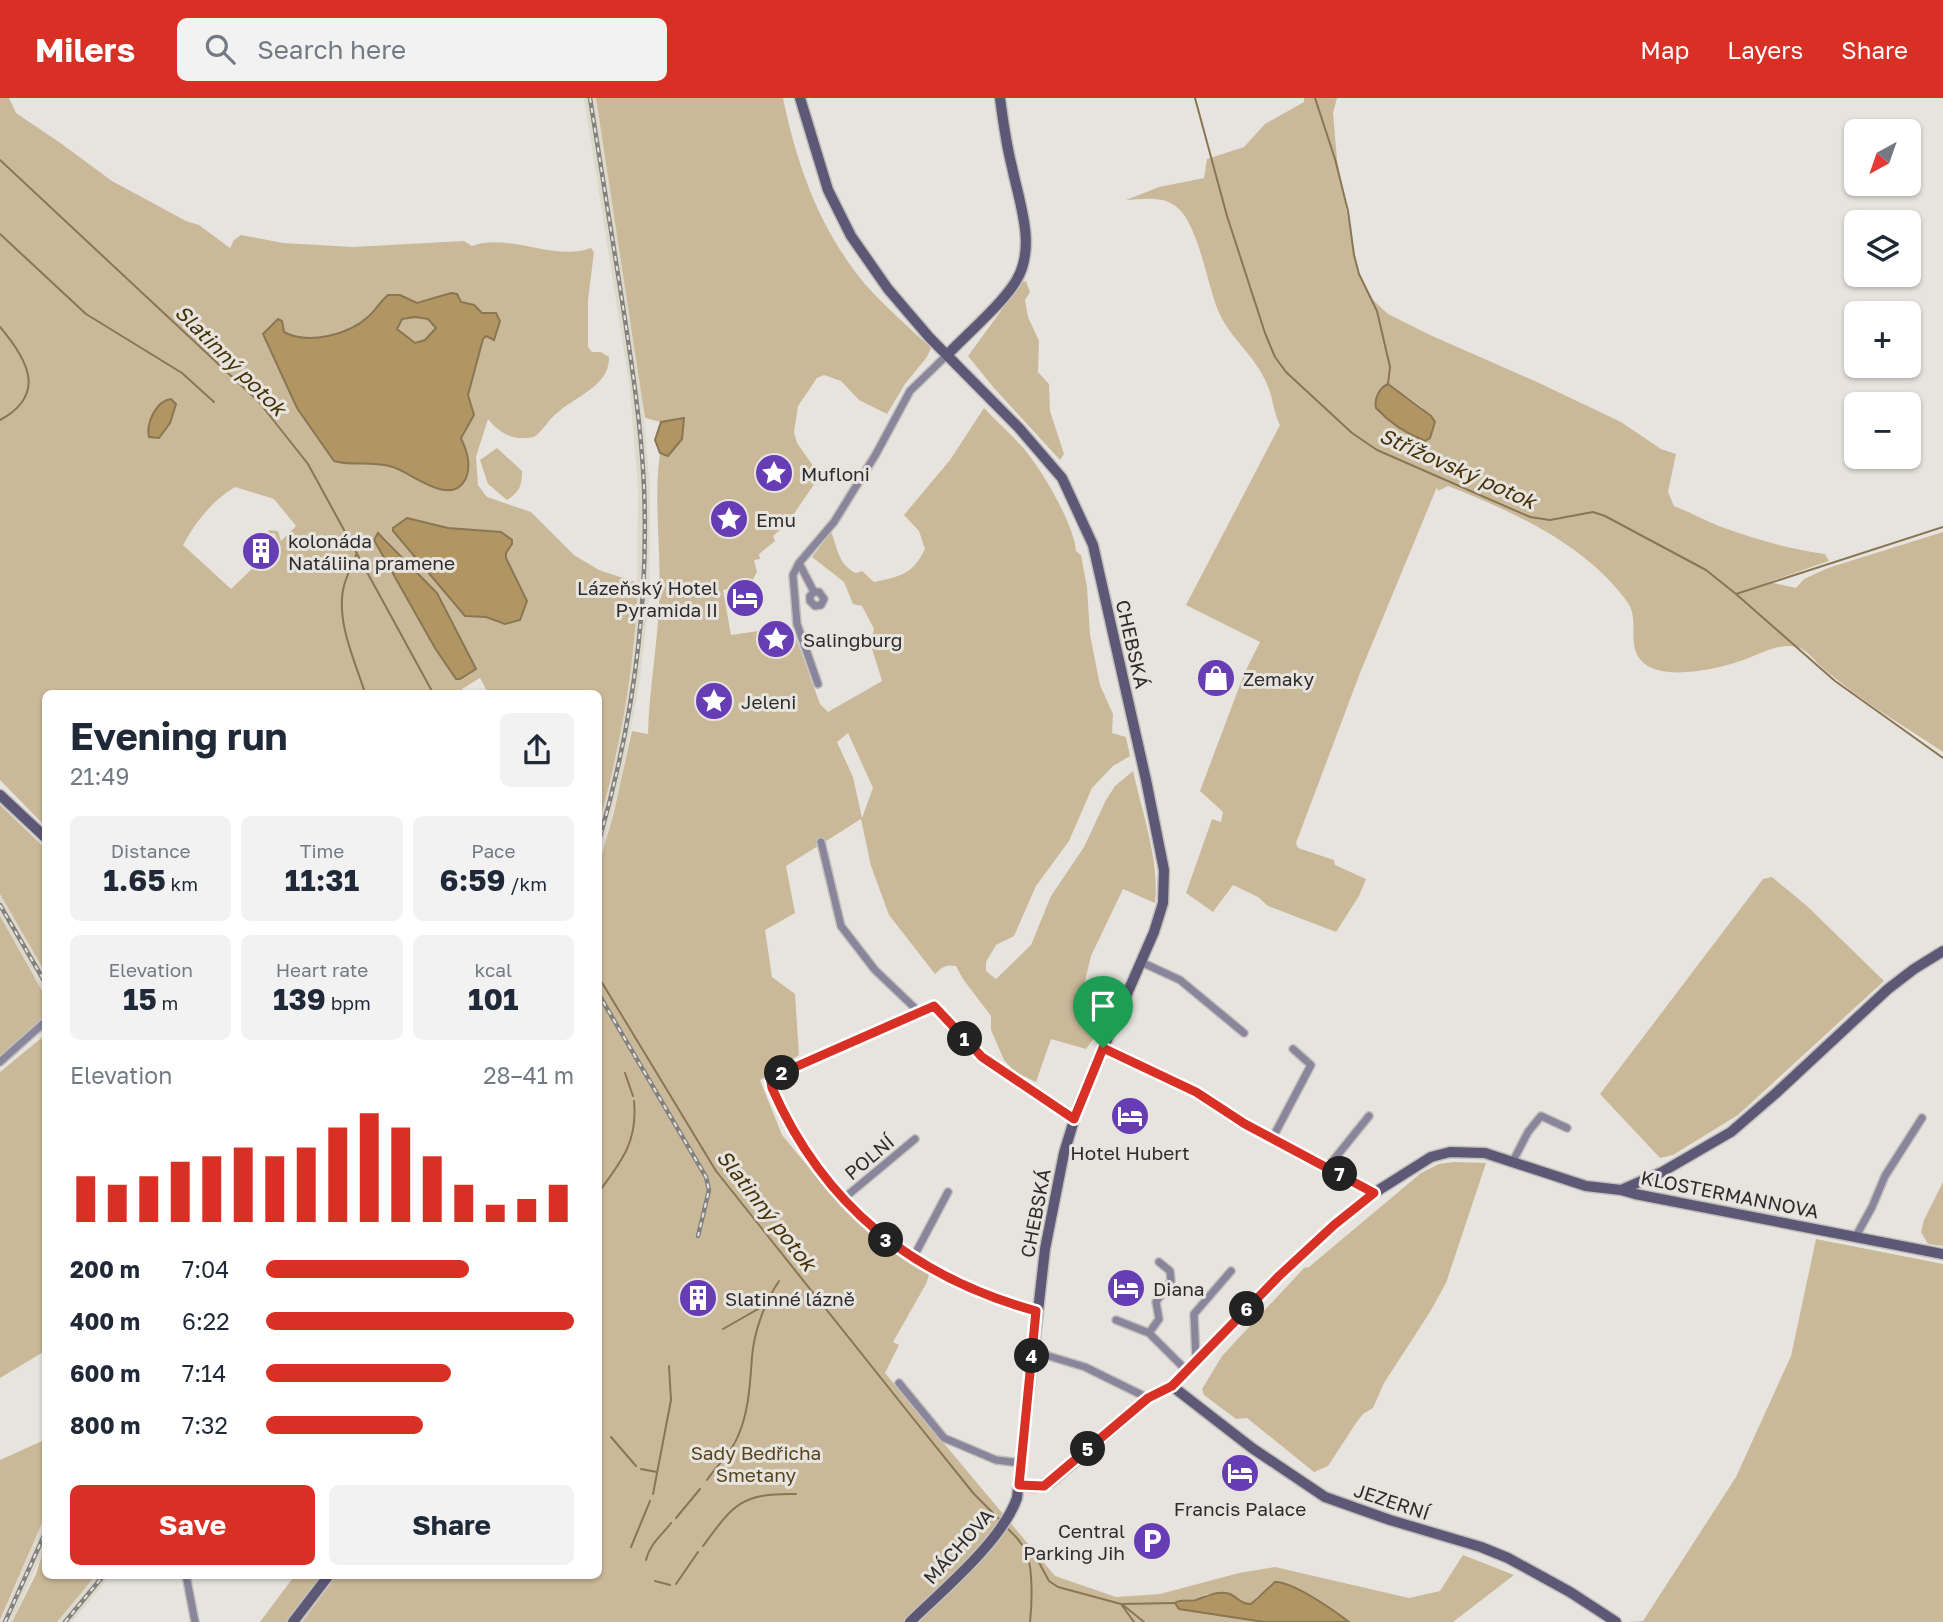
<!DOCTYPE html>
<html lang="en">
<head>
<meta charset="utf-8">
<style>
	:root { --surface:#fff; --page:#f2f2f3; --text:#1f2937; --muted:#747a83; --accent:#d93025 }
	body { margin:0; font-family:"Golos Text",sans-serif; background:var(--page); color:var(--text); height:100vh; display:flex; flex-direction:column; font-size:26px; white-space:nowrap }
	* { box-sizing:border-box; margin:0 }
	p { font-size:23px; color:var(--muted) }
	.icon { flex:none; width:38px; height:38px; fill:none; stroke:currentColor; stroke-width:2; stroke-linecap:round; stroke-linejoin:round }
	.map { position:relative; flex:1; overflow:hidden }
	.sheet { position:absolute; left:42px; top:592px; width:560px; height:889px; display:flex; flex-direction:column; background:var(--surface); border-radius:10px; box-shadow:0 2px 5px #0004 }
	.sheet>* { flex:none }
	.needle { width:46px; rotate:220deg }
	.buttons { position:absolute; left:1844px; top:21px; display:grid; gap:14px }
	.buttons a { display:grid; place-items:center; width:77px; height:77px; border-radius:10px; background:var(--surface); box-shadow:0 2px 5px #0004; font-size:35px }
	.pin { position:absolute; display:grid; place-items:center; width:60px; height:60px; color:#fff; margin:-72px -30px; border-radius:50% 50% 50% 0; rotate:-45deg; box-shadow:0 0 7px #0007 }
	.pin .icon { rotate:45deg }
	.km { position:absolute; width:35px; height:35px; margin:-18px; border-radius:50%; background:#222; color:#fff; font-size:19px; line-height:35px; text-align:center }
	.round { display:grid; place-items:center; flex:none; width:74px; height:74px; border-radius:10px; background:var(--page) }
	.headline { display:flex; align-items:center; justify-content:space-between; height:119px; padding:0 28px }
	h1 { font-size:38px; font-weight:700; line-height:52px }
	.metrics { display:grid; grid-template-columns:repeat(3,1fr); gap:10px; height:119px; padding:7px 28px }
	.metrics div { display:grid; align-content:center; border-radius:10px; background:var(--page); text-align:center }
	.metrics b { font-size:30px; font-weight:700 }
	.metrics small { font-size:19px; font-weight:400 }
	.metrics p { font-size:19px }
	.chart { height:196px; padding:14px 28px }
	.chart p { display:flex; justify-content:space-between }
	.chart svg { width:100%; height:126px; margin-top:7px; stroke:var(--accent); stroke-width:6 }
	.primary-button { display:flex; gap:14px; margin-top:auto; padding:14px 28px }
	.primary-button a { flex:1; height:80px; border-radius:10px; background:var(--accent); color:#fff; font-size:28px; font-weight:700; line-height:80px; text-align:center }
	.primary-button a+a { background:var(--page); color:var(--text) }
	ul { padding:0 28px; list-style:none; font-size:23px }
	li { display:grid; grid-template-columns:112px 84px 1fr; align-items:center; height:52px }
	li i { height:18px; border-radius:9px; background:var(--accent) }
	header { display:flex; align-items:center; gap:42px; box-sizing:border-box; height:98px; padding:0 35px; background:var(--accent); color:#fff }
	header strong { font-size:33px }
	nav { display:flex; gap:38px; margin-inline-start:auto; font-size:24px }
	.search { width:490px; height:63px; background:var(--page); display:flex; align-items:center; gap:18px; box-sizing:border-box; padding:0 24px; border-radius:10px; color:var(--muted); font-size:26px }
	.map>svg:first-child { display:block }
	.built { fill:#ddd8cc }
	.green { fill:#cab999; fill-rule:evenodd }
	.water { fill:#b19663; stroke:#897652; stroke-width:2; fill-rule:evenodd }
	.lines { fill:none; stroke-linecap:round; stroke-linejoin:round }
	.stream { stroke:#897652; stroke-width:2 }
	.street-casing { stroke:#c2bfbb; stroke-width:10 }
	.secondary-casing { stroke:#c2bfbb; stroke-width:13 }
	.street { stroke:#89859b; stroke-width:7 }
	.secondary { stroke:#5e5877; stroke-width:10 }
	.rail-casing { stroke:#83817d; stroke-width:4.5 }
	.rail { stroke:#e7e4df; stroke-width:2; stroke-dasharray:5; stroke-linecap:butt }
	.route-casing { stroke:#fff; stroke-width:14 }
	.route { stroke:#d93025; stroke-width:9 }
	.labels { text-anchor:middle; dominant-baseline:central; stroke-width:6; stroke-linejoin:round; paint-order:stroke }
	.poi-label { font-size:19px; fill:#2d2c2a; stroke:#e7e4df; text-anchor:start }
	.street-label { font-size:19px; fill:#2d2c2a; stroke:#e7e4df }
	.park-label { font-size:19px; fill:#57431a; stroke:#e7e4df }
	.water-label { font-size:21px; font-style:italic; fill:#463207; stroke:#e7e4df }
</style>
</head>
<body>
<header>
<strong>Milers</strong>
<div class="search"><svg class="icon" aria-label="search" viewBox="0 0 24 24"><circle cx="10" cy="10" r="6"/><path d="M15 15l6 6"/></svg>Search here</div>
<nav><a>Map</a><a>Layers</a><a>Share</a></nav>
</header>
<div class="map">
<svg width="1943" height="1524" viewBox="0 0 1943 1524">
	<rect width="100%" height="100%" fill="#e7e4df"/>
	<path class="built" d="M584,0H596L641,289L650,391L649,500L640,581L621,684L599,766V725L620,631L634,540L637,499L638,391L630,291Z
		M0,796L45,874V900L0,818Z
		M45,1418V1448L43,1454L12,1524H0Z
		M96,1477H111L72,1524H57Z"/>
	<path class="green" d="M0,0H9L16,15L59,44L112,83L186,123L199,127L230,150L234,142L241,137L283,145L353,149L464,143L472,148C509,134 554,164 591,150L594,154L588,202V249L592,254H601L609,259C610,288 574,299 557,315C548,322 543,333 534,339C514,343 500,336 488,321L476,359L478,387L487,399L531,414L574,457L599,472L638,485C635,565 621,648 599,725L598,595H488L480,580L462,591L461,595H338L337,593H293L292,595H46L45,728L0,682ZM400,197L417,205L444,197L458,199L461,204L474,207L482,215H496L491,241L485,238L483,241L468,297C468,304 472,307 473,313C474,323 464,332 461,340L465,347L462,386C441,404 413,375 392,369C377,364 358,364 342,365L266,232L278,221L284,234C308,247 346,237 367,220C374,214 380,205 385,199ZM235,389L274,401L296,428L281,443L278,433L268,432L269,435L275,436L276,441L273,444L270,443L266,435L264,442L268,446L276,448L231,491L183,447C196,423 212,403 235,389ZM407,420L448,430L501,434L508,466L527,503L505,526L486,519L465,518L452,501L398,440ZM383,438L437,495L476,571L460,581L414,514L398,483Z
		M596,0H783C797,68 820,132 865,186C885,209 909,229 931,250L927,259L905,286L887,316L859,302L841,283L824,277L817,280L798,308L794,334L797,345L814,369L817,382L787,426L773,438L775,443L759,456L760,461L754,462L757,474L751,485L723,492L731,537L788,529L795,537L820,606L828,614L882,583L870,544L874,531L862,508L853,506L844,484L812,459L831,434C838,450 838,467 856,475L862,473L874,484C901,478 912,477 925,451L919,433L904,417L950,362L984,310C997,324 1012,337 1025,352C1043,374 1074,426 1076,453L1081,457L1087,489L1090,537L1100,587L1113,616L1112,635L1126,639L1130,658L1113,668L1092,690L1069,743L1036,788L1014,838L996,847L986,864V873L996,881L1031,847L1051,798L1084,749L1106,702L1115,688L1133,673C1142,714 1160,764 1155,805L1123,791L1091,858L1082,895L1110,909L1100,932L1086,951L1051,941L1036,984L1015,974L1004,962L991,932V918L963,881L956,868C946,866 942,869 935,876L889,817L871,768L861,721L786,768L795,815L765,832L772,879L795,896L799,957L760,982L782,1037L841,1108L850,1112L879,1141L930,1174L926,1186L893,1244L899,1247L885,1275L1055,1478L1116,1499L1160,1496L1239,1475L1275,1469L1409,1500L1440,1493L1463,1457L1514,1477L1453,1524H1349L1323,1506L1286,1486L1257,1498L1251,1506L1240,1504L1234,1499L1207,1496L1198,1501L1178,1502L1179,1511L1264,1524H302L337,1477H598L599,766L614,714L632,633L648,636C649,593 657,550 659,507C662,456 653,406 660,355L669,358L681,341L684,321L661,324L645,320ZM848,635L873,690L862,720L853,679L837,644Z
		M1304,0H1337L1333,15L1337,61L1358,175L1373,202L1388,216L1430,237L1537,284L1621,324L1661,351L1676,356L1668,394L1674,408C1690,414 1704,422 1719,428C1754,441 1789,451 1825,456L1829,463L1769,484L1796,490L1804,481L1828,470L1943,434V654C1904,628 1861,603 1825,572C1818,566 1806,551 1797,549C1778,545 1763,555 1746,561C1722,570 1671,582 1648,568C1623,553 1641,524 1628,505C1587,447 1512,413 1448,388L1438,393L1437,389L1360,575L1296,745L1298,750L1334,762L1335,767L1366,781L1359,798L1336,834L1268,808L1258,799L1233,787L1213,814L1186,795L1212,721L1221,724L1223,714L1200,693L1244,576L1260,544L1186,507L1280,327C1273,314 1273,299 1267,286C1255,257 1228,239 1217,210C1207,184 1198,128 1178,110C1164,97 1143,101 1126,102L1159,89L1204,80L1207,61L1244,49L1265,26L1304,4ZM1389,286L1423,310L1420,341L1397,327L1376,311C1374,301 1379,290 1389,286Z
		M1026,183L1030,194L1025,202L1028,219L1039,243L1038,274L1049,286L1050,313L1064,356L1060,362L994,290L968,258L1022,184Z
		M415,219L428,221L436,230L425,242L415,245L397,231L402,221Z
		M497,350L522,373C522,387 520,394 507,402L488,386L480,362Z
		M0,707L45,750V874L0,796Z
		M1772,779L1807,808L1884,883L1738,1017L1673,1057L1660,1060L1600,996L1763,781Z
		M0,818L46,900L45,919L0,959Z
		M45,937V1253L0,1280V974Z
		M1454,1064L1486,1065L1446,1185L1430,1214L1384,1285L1373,1310L1363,1316L1356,1325L1328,1368L1314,1374L1247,1320L1236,1321L1204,1297L1202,1291L1222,1258L1304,1170L1309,1169L1421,1075L1439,1066Z
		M1943,1084V1148L1928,1146L1921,1134L1924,1122Z
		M1816,1141L1943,1166V1524H1628L1643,1523L1736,1379L1791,1258Z
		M42,1343L46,1345L45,1418L0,1522V1362Z
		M45,1448L46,1477H96L57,1524H12L36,1476Z
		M295,1477H317L315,1479L319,1482L288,1524H260Z"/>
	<path class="water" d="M451,195L457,196L461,204L474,207L482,215H496L500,223L494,242L486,238L483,241L468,297L474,317L461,340C467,353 472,368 465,382C450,409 412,375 393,369C375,363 348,368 334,363L297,310L263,236L278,221L282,223L284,234C308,247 349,237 369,218C376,211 381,203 388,197H400L417,205ZM415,219L428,221L436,230L425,242L415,245L397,231L402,221Z
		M1388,286L1431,318L1435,324L1430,340L1425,343C1407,336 1389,324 1376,310C1374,301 1379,290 1388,286Z
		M171,301L176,306L170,325L159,340L149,339C146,325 156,303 171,301Z
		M684,320L682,341L668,358L660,355L655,342L661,324Z
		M407,420L448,430L501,434L512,442V446L506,455V460L527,503L520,522L505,526L486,519L465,518L393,433V430Z
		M378,435L437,495L476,571L460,581H456L435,550L374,442Z
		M1275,1484C1292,1483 1335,1513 1349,1524H1264L1179,1511L1175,1505C1181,1500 1188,1504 1196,1502C1207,1498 1218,1492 1230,1496C1239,1500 1240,1506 1251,1506Z"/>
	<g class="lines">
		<path class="stream" d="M1195,0L1227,118L1265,235L1275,259L1286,274L1352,335L1377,352L1530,419L1550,422L1593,414L1605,418L1706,472L1736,496L1943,429
			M1315,0L1335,61L1348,113L1354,157L1359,176L1377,213L1390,269L1388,286
			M0,62L259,304L308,366L433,595
			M0,136L86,216L182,275L214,304
			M0,229C27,261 48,296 0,322
			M357,455C352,467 345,480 343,492C337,526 355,563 365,595
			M1736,496L1835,583L1943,660
			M598,878L716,1073L912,1319L974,1396L1000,1422
			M625,975L633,998
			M598,1095C621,1064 638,1044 634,1003
			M723,1231L765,1207
			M611,1339L636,1368
			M641,1371L657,1374
			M707,1382C717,1367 731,1356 738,1338C749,1313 750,1286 752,1259C754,1233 765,1204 779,1183
			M653,1396L671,1302L669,1268
			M676,1420L700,1391
			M1006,1429C1014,1437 1023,1445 1027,1456C1033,1472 1032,1507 1030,1524
			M703,1448C734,1406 741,1395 796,1396
			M631,1449L650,1403
			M1028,1457H1035L1049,1483L1058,1489L1121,1506L1134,1524
			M646,1462C649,1447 662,1437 671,1425
			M655,1483L670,1487
			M676,1486L698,1454
			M1122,1506L1175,1505
			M1123,1507L1144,1524"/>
		<defs>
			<path id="street" d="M799,465L814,494L810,498V503L815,508L821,507L824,501L819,494H814
				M818,586L797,526L793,477L799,465L834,424L876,356L910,293L947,257
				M821,744L841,828L875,872L919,914
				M1141,864L1180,882L1244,935
				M0,964L46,923
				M1272,1041L1311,967L1293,951
				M1513,1063L1528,1034L1541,1018L1567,1030
				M1327,1070L1369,1018
				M843,1101L915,1041
				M1856,1138L1872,1109L1885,1078L1922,1020
				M913,1160L948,1094
				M1159,1164L1170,1173L1171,1183L1156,1204L1159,1221L1149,1235L1187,1273
				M1036,1213C935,1186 845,1126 795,1032C787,1017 774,1001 771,984L777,977L934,908L982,959L1074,1021
				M1116,1222L1149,1235
				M1032,1253L1085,1269L1148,1300
				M1196,1262L1194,1216L1231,1173
				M899,1285L944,1340L996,1362L1021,1365
				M186,1477L195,1524"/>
			<path id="secondary" d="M800,0L828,92L851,138L888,191L929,239L1019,330L1062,380L1093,447L1146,682L1164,772L1163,805L1154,834L1079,1006L1064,1055L1045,1151L1017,1400C1002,1443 943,1492 910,1524
				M947,257C967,236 1002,206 1016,183C1037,149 1019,104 1012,69C1006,46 1003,23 1000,0
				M0,697L46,740
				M1103,950L1196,994L1245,1026L1374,1095
				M1621,1092L1662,1074L1731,1034L1775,996L1888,891L1914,871L1943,853
				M1172,1288L1252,1350L1325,1399L1390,1422L1481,1449L1508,1460L1570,1494L1616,1524
				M1019,1387L1035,1389L1051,1384L1148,1300L1172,1288L1279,1178L1334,1127L1374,1095L1431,1059L1450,1054L1485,1055L1586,1088L1621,1092L1635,1096L1943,1156
				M293,1524L329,1477"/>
		</defs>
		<use href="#street" class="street-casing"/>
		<use href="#secondary" class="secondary-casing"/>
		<use href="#street" class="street"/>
		<use href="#secondary" class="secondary"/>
		<defs>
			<path id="rail" d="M590,0C600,63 610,126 620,189C630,255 641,322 644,389C649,510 632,630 598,746
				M0,807L46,886
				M598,895L706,1079L709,1092L698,1138
				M5,1524L46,1433
				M65,1524L104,1477"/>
		</defs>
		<use href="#rail" class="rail-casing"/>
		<use href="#rail" class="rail"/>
	</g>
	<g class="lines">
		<defs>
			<path id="route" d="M934,908L982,959L1074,1021L1103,950L1196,994L1245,1026L1374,1095L1334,1127L1279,1178L1172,1288L1148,1300L1044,1388L1019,1387L1036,1213C913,1179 824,1108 772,990L771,984L777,977Z"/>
		</defs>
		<use href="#route" class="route-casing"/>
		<use href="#route" class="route"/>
	</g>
	<defs>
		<symbol id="sight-disc" viewBox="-11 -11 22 22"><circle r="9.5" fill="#673db5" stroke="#e7e4df"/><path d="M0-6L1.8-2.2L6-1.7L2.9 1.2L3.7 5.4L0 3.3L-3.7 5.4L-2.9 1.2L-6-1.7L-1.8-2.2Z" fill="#fff"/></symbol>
		<symbol id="building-disc" viewBox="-11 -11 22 22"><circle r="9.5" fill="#673db5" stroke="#e7e4df"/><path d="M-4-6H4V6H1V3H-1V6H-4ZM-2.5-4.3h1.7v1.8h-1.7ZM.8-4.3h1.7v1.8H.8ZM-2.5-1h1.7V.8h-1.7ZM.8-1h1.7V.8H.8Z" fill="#fff"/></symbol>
		<symbol id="hotel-disc" viewBox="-11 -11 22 22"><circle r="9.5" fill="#673db5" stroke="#e7e4df"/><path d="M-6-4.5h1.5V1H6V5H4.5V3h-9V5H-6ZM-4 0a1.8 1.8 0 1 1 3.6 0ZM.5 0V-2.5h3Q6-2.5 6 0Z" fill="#fff"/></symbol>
		<symbol id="shop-disc" viewBox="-11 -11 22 22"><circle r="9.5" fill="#673db5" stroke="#e7e4df"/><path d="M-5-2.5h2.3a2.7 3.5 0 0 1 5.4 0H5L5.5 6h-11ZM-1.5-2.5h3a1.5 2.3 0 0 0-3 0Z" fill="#fff"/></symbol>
		<symbol id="parking-disc" viewBox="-11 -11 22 22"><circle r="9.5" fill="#673db5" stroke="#e7e4df"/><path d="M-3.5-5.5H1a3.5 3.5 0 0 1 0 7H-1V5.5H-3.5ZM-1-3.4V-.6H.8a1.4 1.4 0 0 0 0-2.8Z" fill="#fff"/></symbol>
	</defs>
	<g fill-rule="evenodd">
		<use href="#sight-disc" x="752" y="353" width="44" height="44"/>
		<use href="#sight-disc" x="707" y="399" width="44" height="44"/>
		<use href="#building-disc" x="239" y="431" width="44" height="44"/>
		<use href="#hotel-disc" x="723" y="478" width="44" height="44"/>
		<use href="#sight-disc" x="754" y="519" width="44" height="44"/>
		<use href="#shop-disc" x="1194" y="558" width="44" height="44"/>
		<use href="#sight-disc" x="692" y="581" width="44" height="44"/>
		<use href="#hotel-disc" x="1108" y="996" width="44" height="44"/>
		<use href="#hotel-disc" x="1104" y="1168" width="44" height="44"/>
		<use href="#building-disc" x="676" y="1178" width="44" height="44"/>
		<use href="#hotel-disc" x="1218" y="1353" width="44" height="44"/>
		<use href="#parking-disc" x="1130" y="1421" width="44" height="44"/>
	</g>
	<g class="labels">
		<g class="poi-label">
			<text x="801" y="375">Mufloni</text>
			<text x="756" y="421">Emu</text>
			<text x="288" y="442">kolonáda<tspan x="288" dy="22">Natáliina pramene</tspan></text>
			<text x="718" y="489" text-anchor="end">Lázeňský Hotel<tspan x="718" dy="22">Pyramida II</tspan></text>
			<text x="803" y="541">Salingburg</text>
			<text x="1243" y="580">Zemaky</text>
			<text x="741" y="603">Jeleni</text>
			<text x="1130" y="1054" text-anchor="middle">Hotel Hubert</text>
			<text x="1153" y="1190">Diana</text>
			<text x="725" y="1200">Slatinné lázně</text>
			<text x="1240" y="1410" text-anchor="middle">Francis Palace</text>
			<text x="1125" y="1432" text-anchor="end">Central<tspan x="1125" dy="22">Parking Jih</tspan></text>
		</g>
		<g class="street-label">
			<text transform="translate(1133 546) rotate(77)">CHEBSKÁ</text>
			<text transform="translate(869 1059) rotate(-40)">POLNÍ</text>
			<text transform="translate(1730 1096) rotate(11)">KLOSTERMANNOVA</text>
			<text transform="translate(1035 1115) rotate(-79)">CHEBSKÁ</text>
			<text transform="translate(1392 1403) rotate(18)">JEZERNÍ</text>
			<text transform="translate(958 1448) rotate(-48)">MÁCHOVA</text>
		</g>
		<g class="park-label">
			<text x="756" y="1354">Sady Bedřicha<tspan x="756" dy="22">Smetany</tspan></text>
		</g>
		<g class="water-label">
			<text transform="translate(231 262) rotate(45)">Slatinný potok</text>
			<text transform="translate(1458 370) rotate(24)">Střížovský potok</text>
			<text transform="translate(767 1112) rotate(52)">Slatinný potok</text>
		</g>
	</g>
</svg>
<div class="buttons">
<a><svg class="needle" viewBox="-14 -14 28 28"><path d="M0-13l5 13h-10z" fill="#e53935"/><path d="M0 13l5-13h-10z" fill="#747a83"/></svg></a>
<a><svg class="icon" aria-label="layers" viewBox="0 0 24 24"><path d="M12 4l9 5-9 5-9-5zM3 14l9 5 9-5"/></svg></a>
<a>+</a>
<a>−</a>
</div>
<div class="pin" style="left:1103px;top:950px;background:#1e9e55"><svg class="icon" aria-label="arrive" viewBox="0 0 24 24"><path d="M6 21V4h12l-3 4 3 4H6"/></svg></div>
<b class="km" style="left:965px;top:941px">1</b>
<b class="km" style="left:782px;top:975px">2</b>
<b class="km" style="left:886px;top:1142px">3</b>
<b class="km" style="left:1032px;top:1258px">4</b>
<b class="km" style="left:1088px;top:1351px">5</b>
<b class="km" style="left:1247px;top:1211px">6</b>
<b class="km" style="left:1340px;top:1076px">7</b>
<section class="sheet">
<div class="headline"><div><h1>Evening run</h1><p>21:49</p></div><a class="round"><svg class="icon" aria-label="share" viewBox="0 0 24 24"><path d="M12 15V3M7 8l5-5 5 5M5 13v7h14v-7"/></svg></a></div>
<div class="metrics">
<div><p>Distance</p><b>1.65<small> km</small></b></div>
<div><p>Time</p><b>11:31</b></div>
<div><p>Pace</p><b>6:59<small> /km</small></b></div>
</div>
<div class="metrics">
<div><p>Elevation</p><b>15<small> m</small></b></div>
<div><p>Heart rate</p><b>139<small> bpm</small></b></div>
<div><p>kcal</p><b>101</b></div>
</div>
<div class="chart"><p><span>Elevation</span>28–41 m</p>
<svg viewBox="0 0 160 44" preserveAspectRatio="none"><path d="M5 44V28M15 44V31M25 44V28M35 44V23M45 44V21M55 44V18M65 44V21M75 44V18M85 44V11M95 44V6M105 44V11M115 44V21M125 44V31M135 44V38M145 44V36M155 44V31"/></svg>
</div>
<ul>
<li><b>200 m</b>7:04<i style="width:66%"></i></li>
<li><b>400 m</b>6:22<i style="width:100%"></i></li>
<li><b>600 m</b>7:14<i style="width:60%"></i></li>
<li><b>800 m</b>7:32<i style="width:51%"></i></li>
</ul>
<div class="primary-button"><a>Save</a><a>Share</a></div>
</section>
</div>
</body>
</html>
